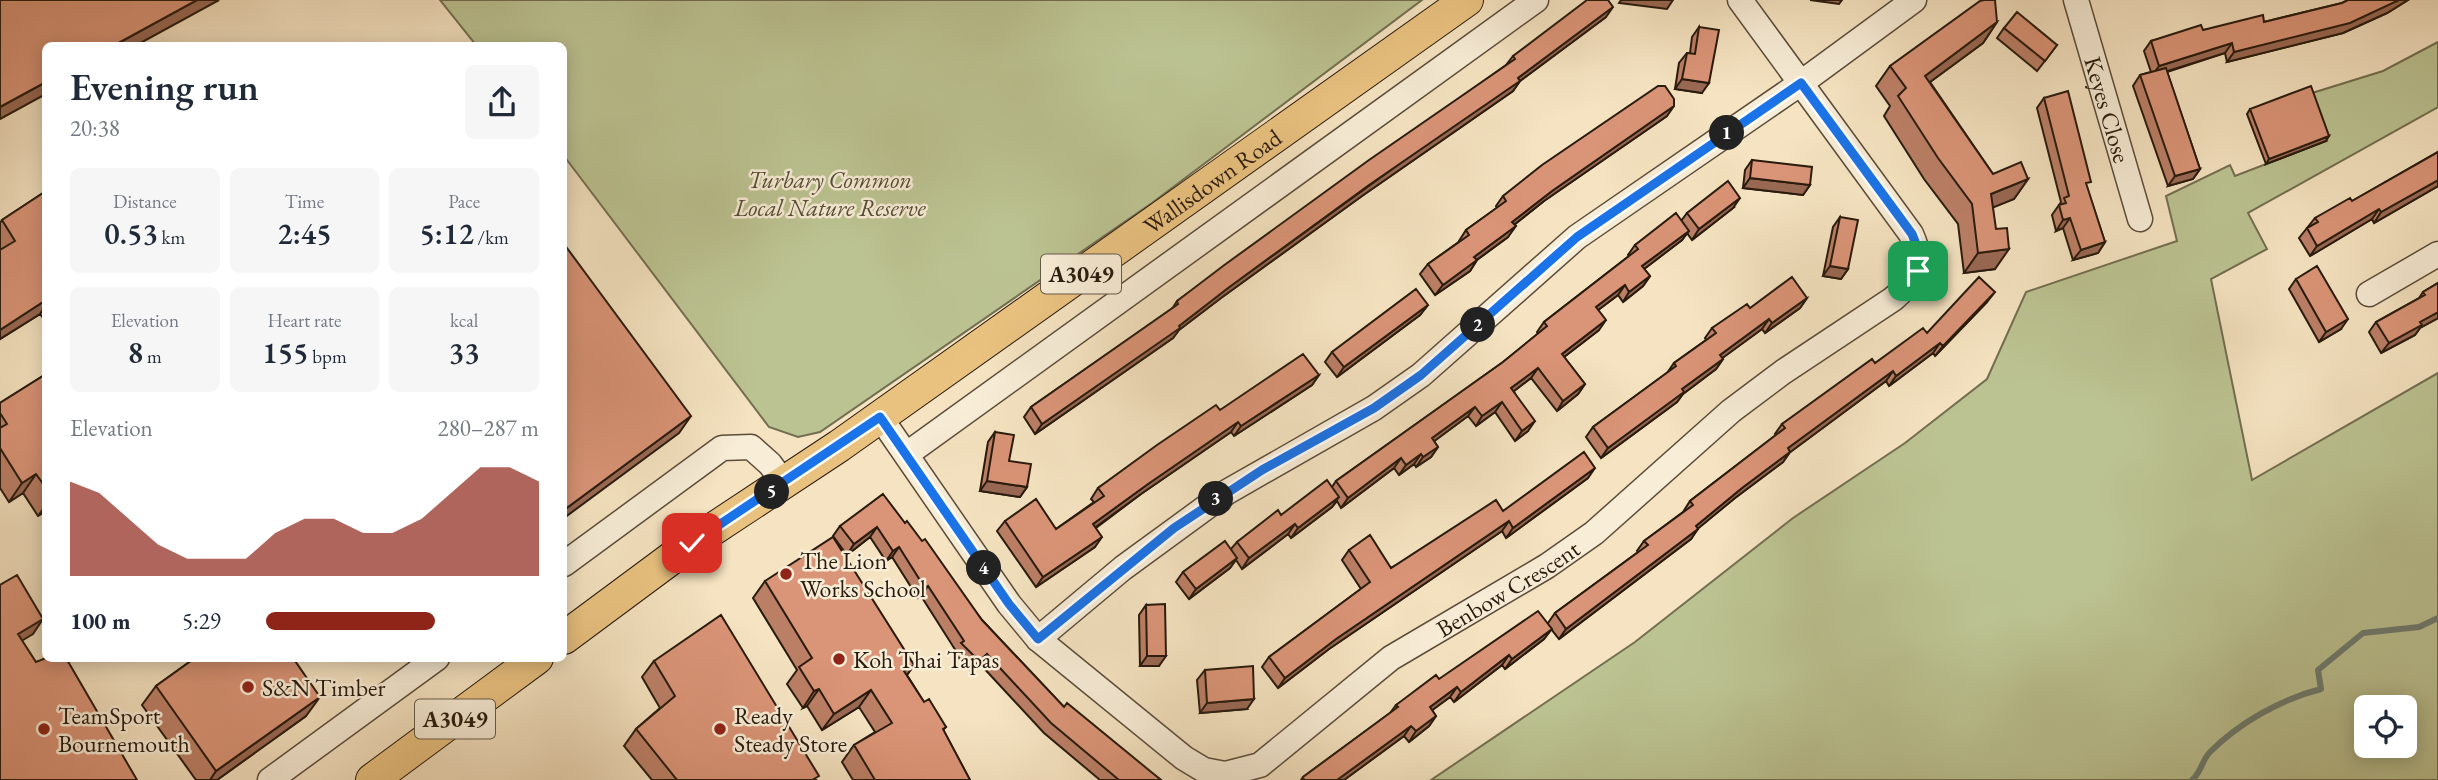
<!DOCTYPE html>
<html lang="en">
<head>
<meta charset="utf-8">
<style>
	:root { --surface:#fff; --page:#f6f6f7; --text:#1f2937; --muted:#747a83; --accent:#8f2418 }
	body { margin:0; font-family:"EB Garamond",serif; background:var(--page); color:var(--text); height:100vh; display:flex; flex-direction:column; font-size:26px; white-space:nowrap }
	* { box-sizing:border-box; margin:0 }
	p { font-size:23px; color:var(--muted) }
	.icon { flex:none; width:38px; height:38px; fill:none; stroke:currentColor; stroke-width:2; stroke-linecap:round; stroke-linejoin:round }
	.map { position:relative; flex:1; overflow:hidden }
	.panel { position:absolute; left:42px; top:42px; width:525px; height:620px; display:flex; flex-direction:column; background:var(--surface); border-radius:10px; box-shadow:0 4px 18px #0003 }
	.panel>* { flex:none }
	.buttons { position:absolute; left:2354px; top:695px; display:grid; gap:14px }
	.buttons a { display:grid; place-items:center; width:63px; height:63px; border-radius:10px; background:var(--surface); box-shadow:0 4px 18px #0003; font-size:35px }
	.pin { position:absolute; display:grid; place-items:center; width:60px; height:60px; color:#fff; margin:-30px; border-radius:14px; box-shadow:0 4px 10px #0006 }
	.km { position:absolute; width:35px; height:35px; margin:-18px; border-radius:50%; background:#222; color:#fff; font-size:19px; line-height:35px; text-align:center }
	.round { display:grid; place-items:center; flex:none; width:74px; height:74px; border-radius:10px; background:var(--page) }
	.overview { display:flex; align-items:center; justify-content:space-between; height:119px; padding:0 28px }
	h1 { font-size:38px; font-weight:600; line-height:52px }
	.metrics { display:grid; grid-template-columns:repeat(3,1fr); gap:10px; height:119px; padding:7px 28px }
	.metrics div { display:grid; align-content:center; border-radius:10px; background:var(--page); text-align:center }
	.metrics b { font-size:30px; font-weight:600 }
	.metrics small { font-size:19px; font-weight:400 }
	.metrics p { font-size:19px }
	.chart { height:196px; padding:14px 28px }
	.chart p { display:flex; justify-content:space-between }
	.chart svg { width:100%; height:126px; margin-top:7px; fill:var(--accent); opacity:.7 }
	ul { padding:0 28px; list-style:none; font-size:23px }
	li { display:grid; grid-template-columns:112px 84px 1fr; align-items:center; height:52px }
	li i { height:18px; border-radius:9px; background:var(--accent) }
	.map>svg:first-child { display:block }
	.green { fill:#bcc392; stroke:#726e50; stroke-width:2; fill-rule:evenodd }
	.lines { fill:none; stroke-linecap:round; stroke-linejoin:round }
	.stream { stroke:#6e7c71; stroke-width:6 }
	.minor-casing { stroke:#5b4c3a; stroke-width:27 }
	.major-casing { stroke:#281a0d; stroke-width:34 }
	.minor { stroke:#f8edd7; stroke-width:24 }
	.major { stroke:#eac280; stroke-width:32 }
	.wall { fill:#bb7f66; stroke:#281a0d; stroke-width:2 }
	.shaded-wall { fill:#996853; stroke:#281a0d; stroke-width:2 }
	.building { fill:#da9477; stroke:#281a0d; stroke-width:2 }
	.route-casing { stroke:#fff; stroke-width:14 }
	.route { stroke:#1a73e8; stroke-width:9 }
	.poi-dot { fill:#8f2418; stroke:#f8edd7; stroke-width:2.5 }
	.labels { text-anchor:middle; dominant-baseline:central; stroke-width:5; stroke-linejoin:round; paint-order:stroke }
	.shield { fill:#f8edd7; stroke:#66594a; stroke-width:2 }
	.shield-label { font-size:23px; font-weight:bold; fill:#281a0d }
	.street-label { font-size:24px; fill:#281a0d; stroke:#f8edd7 }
	.park-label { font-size:24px; font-style:italic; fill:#544d35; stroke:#f8edd7 }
	.poi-label { font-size:24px; fill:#281a0d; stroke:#f8edd7; text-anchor:start }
</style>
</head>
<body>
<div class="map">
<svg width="2438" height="780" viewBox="0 0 2438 780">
	<rect width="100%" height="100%" fill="#f5e3c1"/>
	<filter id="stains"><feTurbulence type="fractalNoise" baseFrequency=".00286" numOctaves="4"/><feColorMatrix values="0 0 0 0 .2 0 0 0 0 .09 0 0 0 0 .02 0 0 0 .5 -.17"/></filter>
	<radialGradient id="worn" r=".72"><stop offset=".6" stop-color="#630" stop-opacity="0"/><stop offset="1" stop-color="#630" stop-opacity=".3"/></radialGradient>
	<path class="green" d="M440,0H1422L1152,203L820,432L798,437L769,427L564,156V46L476,45Z
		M2438,42V107L2248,213L2267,249L2211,279L2252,480L2438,373V780H1431L1635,642L1793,518L1905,443L1987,379L2026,292L2177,241L2166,196L2230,165L2235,176L2326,141L2309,94L2383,71ZM2366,707H2404V746H2366Z"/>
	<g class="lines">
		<path class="stream" d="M2192,780C2201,773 2202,760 2210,752C2239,723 2281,699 2321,689L2318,670L2363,633L2419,627L2438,618"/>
		<defs>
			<g id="minor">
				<path id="s1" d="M2076,0L2140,219"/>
				<path d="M2369,294L2438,254"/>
				<path id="s2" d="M880,417L1009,604L1038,639L1184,758L1204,770L1225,774L1260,765L1391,658L1547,566L1594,533L1731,411L1783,372L1893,299C1918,277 1925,265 1911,234L1740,0"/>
				<path d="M907,454L1536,0"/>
				<path d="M564,564L722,448L751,447L770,464L784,483"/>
				<path d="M1038,639L1123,568L1227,492L1374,408L1421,375L1577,237L1801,83L1914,0"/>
				<path d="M270,780L437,658"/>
			</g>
			<g id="major">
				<path id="s3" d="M564,638L692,543L839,446L1467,0"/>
				<path d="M372,780L537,658"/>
			</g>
		</defs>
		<use href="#minor" class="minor-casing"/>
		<use href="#major" class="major-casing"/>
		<use href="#minor" class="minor"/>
		<use href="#major" class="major"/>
	</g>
	<path class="wall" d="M2348,0H2408L2387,13L2343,33L2227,62L2225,53L2167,72L2200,169L2193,179L2168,186L2133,86L2140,75L2151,72L2144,51L2151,41L2203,30L2264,22L2342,3Z
		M1606,17L1520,81L1513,91L1362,196L1221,298L1179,330L1173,338L1035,434L1024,417L1031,407L1172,309L1177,301L1506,65L1513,56Z
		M1997,22L1983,43L1930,82L1993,174L2028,179L2014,199L1993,207L1995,269L1964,273L1958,224L1924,179L1884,116L1890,106L1876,86L1890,66Z
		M1699,27L1702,93L1675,89L1679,63L1687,53H1690L1692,37Z
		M2004,28L2057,45L2037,71L1997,38Z
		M2044,98L2087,188L2105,242L2098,253L2073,260L2063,228L2056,231L2052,215L2061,202L2037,108Z
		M2250,109L2326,141L2266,164L2247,114Z
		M1667,116L1544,201L1514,225L1508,237L1477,260L1470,271L1435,295L1420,274L1428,264L1460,241H1459L1466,230L1497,208L1496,206L1503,196Z
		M2438,152V186L2374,223L2372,219L2310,256L2299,238L2315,218L2352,201Z
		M1752,160L1810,185L1803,195L1743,188L1745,170Z
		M46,191V322L40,314L0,339V223L2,220Z
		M1733,208L1692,240L1687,233L1682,240L1644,269L1650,276L1643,286L1623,302L1618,295L1598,310L1599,330L1564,357L1585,384L1578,394L1557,411L1531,378L1514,391L1528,431L1515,441L1495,412L1476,426L1468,416L1434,441L1438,447L1431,457L1416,467L1414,464L1399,475L1394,468L1341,508L1337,501L1332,507L1291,538L1288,534L1242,569L1236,560L1230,568L1189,599L1176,582L1183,572L1231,549L1237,542L1281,515L1332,487L1336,481L1503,362L1538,334L1537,332L1544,322L1629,256L1628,255L1635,245L1681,221L1687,213Z
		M1840,217L1848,269L1841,279L1823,276L1833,227Z
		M2296,279L2341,329L2319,342L2289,289Z
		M2438,283V318L2420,328L2415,335L2381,353L2369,332L2376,322L2419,298L2423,292Z
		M1807,298L1800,308L1765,333L1762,329L1722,358L1723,359L1716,369L1683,394L1677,402L1601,458L1586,437L1593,427L1667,373L1674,363L1706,340L1705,338L1712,328Z
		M1987,302L1935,356L1933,353L1889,386L1886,381L1790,452L1783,462L1735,498L1698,528L1691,539L1559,639L1551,629L1544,639L1505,669L1502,665L1454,702L1450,697L1432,710L1436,716L1429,726L1409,742L1404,736L1344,780H1301L1303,777L1390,713L1396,705L1439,679L1548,623L1555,613L1638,552L1637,551L1644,541L1683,512L1690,501L1776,435L1775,434L1782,424L1875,363L1927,333Z
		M1428,305L1420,315L1337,377L1325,362L1332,352Z
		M46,374V511L38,516L23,493L9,502L0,488V403Z
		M1319,375L1312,385L1234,436L1231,432L1141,494L1096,528L1095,547L1036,587L997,531L1005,521L1056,529L1094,502L1091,499L1098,488L1220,410Z
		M995,432L1009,461L1027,487L1020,497L980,491L988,442Z
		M1588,478L1506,538L1502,531L1329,649L1278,688L1262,667L1269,657L1361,589L1342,560L1349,550L1391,568L1503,511Z
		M905,523L982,620L1064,707L1161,780H1100L1044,733L980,664L972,672L954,653L956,651L921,596L918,598L892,557L886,561L870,537L847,555L833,536L840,526Z
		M765,581L914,665L907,675L924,702L946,727L943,730L970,780H853L842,762L854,745L875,732L859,707L822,730L807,706L803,708L787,684L797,670L753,598Z
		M1146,605L1159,666H1140L1139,615Z
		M190,658H293L306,716L217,780H196L142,705L156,686L192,660Z
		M654,661L816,780H652L624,746L636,729L660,708L642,677Z
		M1205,670L1247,709L1200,713L1197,680Z"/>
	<path class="shaded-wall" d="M197,0H219L135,46H113Z
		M1621,0H1673L1667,9L1619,3Z
		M1810,0H1842L1839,4Z
		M2399,0H2408L2387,13L2343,33L2227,62L2234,52Z
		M1613,7L1606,17L1520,81L1513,91L1362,196L1221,298L1179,330L1173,338L1035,434L1042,424L1179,326L1228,288L1518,78Z
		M1997,22L1983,43L1911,96L1925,76Z
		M2232,43L2225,53L2152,76L2159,66Z
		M1682,79L1709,83L1702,93L1675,89Z
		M46,82V94L0,119V107Z
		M1674,106L1667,116L1544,201L1505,232L1512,222L1552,191Z
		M2329,136L2326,141L2266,164L2269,159Z
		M2200,169L2193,179L2168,186L2175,176Z
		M1750,178L1810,185L1803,195L1743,188Z
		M2028,179L2014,199L1977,214L1991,194Z
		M2438,180V186L2374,223L2381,212Z
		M1740,198L1733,208L1692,240L1699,229Z
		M2379,209L2372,219L2310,256L2317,246Z
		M2070,218L2063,228L2056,231L2063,220Z
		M1516,226L1508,237L1467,267L1474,257Z
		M1689,231L1682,240L1635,276L1642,266Z
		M2105,242L2098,253L2073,260L2081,250Z
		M2009,249L1995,269L1964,273L1978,253Z
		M1477,260L1470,271L1435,295L1443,285Z
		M1830,266L1848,269L1841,279L1823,276Z
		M1650,276L1643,286L1623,302L1629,292Z
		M1625,285L1618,295L1589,317L1596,307Z
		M1995,292L1987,302L1935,356L1943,346Z
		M1807,298L1800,308L1765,333L1772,323Z
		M46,300V305L40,314L0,339V330Z
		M1428,305L1420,315L1337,377L1344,367Z
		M2438,312V318L2420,328L2415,335L2381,353L2389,343L2420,322Z
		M1769,319L1762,329L1713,365L1720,355Z
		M2348,319L2341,329L2319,342L2326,332Z
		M1606,320L1599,330L1555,364L1562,354Z
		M1940,343L1933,353L1889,386L1896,376Z
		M1723,359L1716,369L1683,394L1677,402L1601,458L1608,448L1682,389Z
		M1538,368L1531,378L1505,398L1511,388Z
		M1893,371L1886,381L1781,459L1788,448Z
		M1319,375L1312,385L1234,436L1241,426Z
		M1585,384L1578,394L1557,411L1563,401Z
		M1502,402L1495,412L1476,426L1482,416Z
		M1475,407L1468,416L1425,448L1432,438Z
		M691,416L679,433L564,518V510Z
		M1535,421L1528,431L1515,441L1522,431Z
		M1238,422L1231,432L1141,494L1086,534L1093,524L1148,484Z
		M1438,447L1431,457L1416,467L1423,457Z
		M1790,452L1783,462L1735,498L1689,536L1696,526L1742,488Z
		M1421,454L1414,464L1399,475L1406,465Z
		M1401,458L1394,468L1341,508L1348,498Z
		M1595,468L1588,478L1506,538L1513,528Z
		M36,474L23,493L9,502L22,483Z
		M987,481L1027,487L1020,497L980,491Z
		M1339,497L1332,507L1291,538L1298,528Z
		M46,505V511L38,516Z
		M1509,521L1502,531L1329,649L1278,688L1285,678L1336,639Z
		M1295,524L1288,534L1242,569L1249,558Z
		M877,527L870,537L847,555L854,544Z
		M1698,529L1691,539L1559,639L1566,629Z
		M1102,537L1095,547L1036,587L1043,577Z
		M899,547L892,557L886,561L893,551Z
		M1237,558L1230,568L1189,599L1196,589Z
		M928,586L921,596L918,598L925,588Z
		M43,619L33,634L8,649L18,634Z
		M1552,629L1544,639L1505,669L1512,659Z
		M987,654L980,664L972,672L979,661Z
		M1509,655L1502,665L1454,702L1461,692Z
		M1147,656H1166L1159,666H1140Z
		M914,665L902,682L904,671Z
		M1457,687L1450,697L1423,717L1430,707Z
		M819,689L807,706L803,708L814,691Z
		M871,690L859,707L822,730L834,714Z
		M320,697L306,716L217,780H210L216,771Z
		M1254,699L1247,709L1200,713L1207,703Z
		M1436,716L1429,726L1409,742L1416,731Z
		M1411,726L1404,736L1344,780H1337Z"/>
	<path class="building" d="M0,0H197L113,46H46V82L0,107Z
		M1587,0H1608L1613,7L1518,78L1520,81L1369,185L1228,288L1179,326L1180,328L1042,424L1031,407L1178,304L1177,301L1223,266L1369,160L1515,59L1513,56Z
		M1984,0H1995L1997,22L1925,76L1993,174L2021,162L2028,179L1991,194L1996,229L2007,228L2009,249L1978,253L1972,204L1938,158L1898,96L1906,88L1890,66L1980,1Z
		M2348,0H2399L2350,23L2234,52L2232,43L2159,66L2151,41L2201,25L2203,30L2263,15L2264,22L2342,3Z
		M2017,12L2057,45L2045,61L2004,28Z
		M1699,27L1719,30L1709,83L1682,79L1687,53L1695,54Z
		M2166,68L2200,169L2175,176L2140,75Z
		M1658,86H1665L1674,99V106L1552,191L1512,222L1516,226L1474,257L1477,260L1443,285L1428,264L1469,235L1466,230L1506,201L1503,196L1542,165Z
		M2311,86L2329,136L2269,159L2250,109Z
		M2068,91L2091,182L2086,183L2105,242L2081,250L2070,218L2063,220L2059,205L2066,203L2064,198L2069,196L2044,98Z
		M2438,152V180L2381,212L2379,209L2317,246L2307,228L2318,222L2315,218L2350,198L2352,201Z
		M1752,160L1812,167L1810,185L1750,178Z
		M1728,181L1740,198L1699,229L1687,213Z
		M46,191V300L0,330V250L15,241L2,220Z
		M1676,213L1689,231L1642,266L1650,276L1629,292L1625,285L1596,307L1606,320L1562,354L1585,384L1563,401L1538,368L1511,388L1535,421L1522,431L1502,402L1482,416L1475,407L1432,438L1438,447L1423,457L1421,454L1406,465L1401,458L1348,498L1336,481L1503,362L1547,326L1544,322L1638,249L1635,245Z
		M1840,217L1858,220L1848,269L1830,266Z
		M564,244L691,416L564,510Z
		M2317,266L2348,319L2326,332L2296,279Z
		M1792,277L1807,298L1772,323L1769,319L1720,355L1723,359L1682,389L1684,392L1608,448L1593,427L1676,366L1674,363L1716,333L1712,328L1747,304L1750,308Z
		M1979,277L1995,292L1943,346L1940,343L1896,376L1893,371L1788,448L1790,452L1742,488L1696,526L1698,529L1566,629L1555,613L1648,545L1644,541L1693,505L1690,501L1785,428L1782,424L1872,359L1875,363L1923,328L1927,333Z
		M2438,283V312L2420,322L2422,325L2389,343L2376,322L2425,295L2423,292Z
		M1416,289L1428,305L1344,367L1332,352Z
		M1303,354L1319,375L1241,426L1238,422L1148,484L1093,524L1102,537L1043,577L1005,521L1036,499L1056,529L1104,496L1098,488L1157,445L1216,405L1220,410Z
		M46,374V488L36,474L22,483L0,448V428L7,424L0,413V403Z
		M995,432L1014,435L1009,461L1031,464L1027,487L987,481Z
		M1584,452L1595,468L1513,528L1509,521L1336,639L1285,678L1269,657L1370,582L1349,550L1370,535L1391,568L1496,500L1503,511Z
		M1327,480L1339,497L1298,528L1295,524L1249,558L1237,542L1278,510L1281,515Z
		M883,494L905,523L907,521L922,541L925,539L982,620L1064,707L1067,703L1161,780H1119L1051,723L987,654L979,661L961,643L964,641L928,586L925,588L899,547L893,551L877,527L854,544L840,526Z
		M833,537L914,665L904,671L924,702L929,699L946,727L943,729L970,780H875L854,745L892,723L871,690L834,714L819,689L814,691L799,667L812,658L765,581Z
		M1225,541L1237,558L1196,589L1183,572Z
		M17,575L43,619L18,634L36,662L46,658H66L137,780H0V585Z
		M1165,604L1166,656H1147L1146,605Z
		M1538,611L1552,629L1512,659L1509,655L1461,692L1457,687L1430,707L1436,716L1416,731L1411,726L1337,780H1304L1303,777L1398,707L1396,705L1436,675L1439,679Z
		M721,615L819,776L812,780H677L636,729L675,696L654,661Z
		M195,658H293L320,697L216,771L156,686Z
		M1253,666L1254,699L1207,703L1205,670Z"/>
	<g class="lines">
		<defs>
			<path id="route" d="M692,543L880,417L1009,604L1038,639L1174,528L1262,470L1374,408L1421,375L1577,237L1801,83L1912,234L1919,252L1918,271"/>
		</defs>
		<use href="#route" class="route-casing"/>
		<use href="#route" class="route"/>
	</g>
	<g class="poi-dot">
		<circle cx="786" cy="574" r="7"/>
		<circle cx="839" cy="659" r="7"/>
		<circle cx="248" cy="687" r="7"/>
		<circle cx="44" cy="729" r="7"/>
		<circle cx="720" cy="729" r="7"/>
	</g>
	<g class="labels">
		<g class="shield">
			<rect x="1041" y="254.5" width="80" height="39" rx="5"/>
			<rect x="415" y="699.5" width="80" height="39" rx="5"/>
		</g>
		<g class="shield-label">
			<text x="1081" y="274">A3049</text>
			<text x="455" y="719">A3049</text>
		</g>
		<g class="street-label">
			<text stroke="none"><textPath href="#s1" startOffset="114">Keyes Close</textPath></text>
			<text stroke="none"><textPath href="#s3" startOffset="793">Wallisdown Road</textPath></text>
			<text stroke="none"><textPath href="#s2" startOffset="847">Benbow Crescent</textPath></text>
		</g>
		<g class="park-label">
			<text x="830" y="179">Turbary Common<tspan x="830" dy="28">Local Nature Reserve</tspan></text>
		</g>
		<g class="poi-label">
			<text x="800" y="560">The Lion<tspan x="800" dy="28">Works School</tspan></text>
			<text x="853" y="659">Koh Thai Tapas</text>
			<text x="262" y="687">S&amp;N Timber</text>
			<text x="58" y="715">TeamSport<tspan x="58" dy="28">Bournemouth</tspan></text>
			<text x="734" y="715">Ready<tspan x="734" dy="28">Steady Store</tspan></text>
		</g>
	</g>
	<rect width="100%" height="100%" filter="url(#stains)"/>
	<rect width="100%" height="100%" fill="url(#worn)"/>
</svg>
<div class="buttons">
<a><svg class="icon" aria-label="locate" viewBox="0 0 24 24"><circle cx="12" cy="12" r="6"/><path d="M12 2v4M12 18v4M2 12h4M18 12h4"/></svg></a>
</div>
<div class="pin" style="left:1918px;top:271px;background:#1e9e55"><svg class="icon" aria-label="arrive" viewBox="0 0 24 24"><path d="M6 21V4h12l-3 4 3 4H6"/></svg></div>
<div class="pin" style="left:692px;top:543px;background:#d93025"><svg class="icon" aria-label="check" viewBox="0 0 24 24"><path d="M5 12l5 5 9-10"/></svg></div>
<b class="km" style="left:1727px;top:133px">1</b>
<b class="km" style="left:1478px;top:325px">2</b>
<b class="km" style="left:1216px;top:499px">3</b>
<b class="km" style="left:984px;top:568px">4</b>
<b class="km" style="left:772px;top:492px">5</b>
<section class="panel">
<div class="overview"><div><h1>Evening run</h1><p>20:38</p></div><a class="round"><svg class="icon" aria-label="share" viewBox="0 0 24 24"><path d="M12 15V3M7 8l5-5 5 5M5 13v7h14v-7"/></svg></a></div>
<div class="metrics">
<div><p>Distance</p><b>0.53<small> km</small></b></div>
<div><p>Time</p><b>2:45</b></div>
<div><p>Pace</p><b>5:12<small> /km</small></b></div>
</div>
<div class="metrics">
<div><p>Elevation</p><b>8<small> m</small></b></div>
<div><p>Heart rate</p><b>155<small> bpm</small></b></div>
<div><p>kcal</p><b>33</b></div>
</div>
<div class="chart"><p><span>Elevation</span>280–287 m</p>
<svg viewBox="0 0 160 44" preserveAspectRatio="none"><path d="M0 44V11L10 15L20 24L30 33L40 38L50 38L60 38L70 29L80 24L90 24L100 29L110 29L120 24L130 15L140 6L150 6L160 11V44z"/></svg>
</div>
<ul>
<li><b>100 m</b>5:29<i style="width:62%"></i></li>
</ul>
</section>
</div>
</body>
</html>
